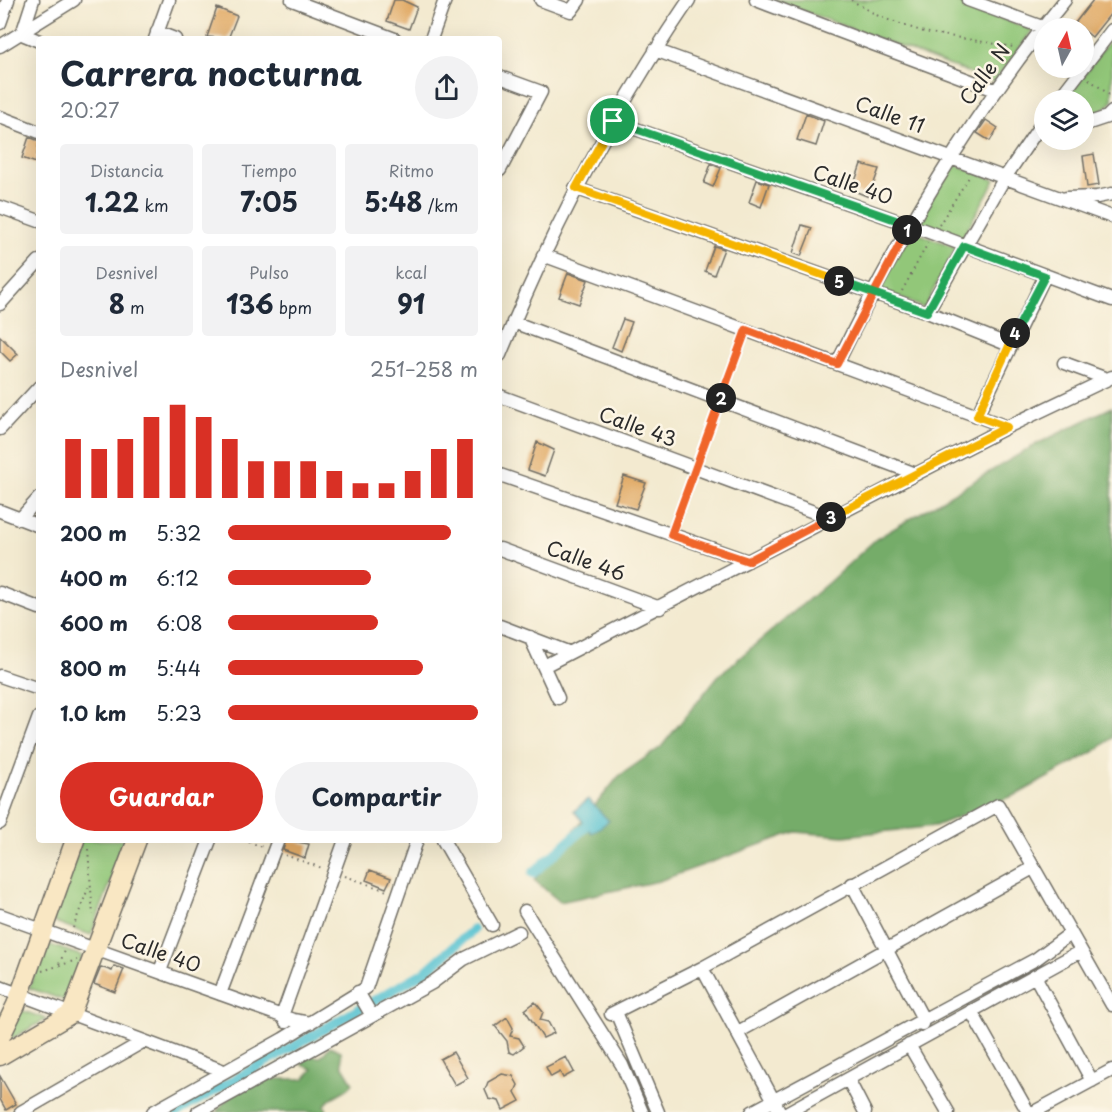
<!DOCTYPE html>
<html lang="es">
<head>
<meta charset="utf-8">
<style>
	:root { --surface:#fff; --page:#f2f2f3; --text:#1f2937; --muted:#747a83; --accent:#d93025 }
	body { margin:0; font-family:"Playpen Sans",sans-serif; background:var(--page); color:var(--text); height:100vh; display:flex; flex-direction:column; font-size:22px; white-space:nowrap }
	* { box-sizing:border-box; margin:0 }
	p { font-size:20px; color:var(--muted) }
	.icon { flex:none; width:33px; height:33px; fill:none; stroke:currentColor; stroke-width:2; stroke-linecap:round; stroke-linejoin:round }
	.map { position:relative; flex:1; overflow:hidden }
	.details { position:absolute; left:36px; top:36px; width:466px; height:807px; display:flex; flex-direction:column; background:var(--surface); border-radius:6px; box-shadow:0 6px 24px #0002 }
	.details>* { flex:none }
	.needle { width:39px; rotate:8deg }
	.controls { position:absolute; left:1034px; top:18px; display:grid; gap:12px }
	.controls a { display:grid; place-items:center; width:60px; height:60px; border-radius:50%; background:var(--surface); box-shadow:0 6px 24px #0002; font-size:30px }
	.pin { position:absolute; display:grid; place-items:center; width:51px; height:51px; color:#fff; margin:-26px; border:3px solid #fff; border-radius:50%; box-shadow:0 2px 6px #0007 }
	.km { position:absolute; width:30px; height:30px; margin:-15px; border-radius:50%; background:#222; color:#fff; font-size:16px; line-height:30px; text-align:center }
	.round { display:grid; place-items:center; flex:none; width:63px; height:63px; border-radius:32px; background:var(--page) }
	.head { display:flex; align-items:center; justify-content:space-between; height:102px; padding:0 24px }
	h1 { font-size:33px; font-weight:700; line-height:45px }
	.metrics { display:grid; grid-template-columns:repeat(3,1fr); gap:9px; height:102px; padding:6px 24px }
	.metrics div { display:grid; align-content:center; border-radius:6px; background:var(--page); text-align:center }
	.metrics b { font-size:26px; font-weight:700 }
	.metrics small { font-size:16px; font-weight:400 }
	.metrics p { font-size:16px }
	.chart { height:168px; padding:12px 24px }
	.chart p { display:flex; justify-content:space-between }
	.chart svg { width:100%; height:108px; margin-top:6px; stroke:var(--accent); stroke-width:6 }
	.button { display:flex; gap:12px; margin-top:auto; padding:12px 24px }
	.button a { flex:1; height:69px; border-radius:36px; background:var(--accent); color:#fff; font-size:24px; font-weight:700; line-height:69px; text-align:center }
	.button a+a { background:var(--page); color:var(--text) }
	ul { padding:0 24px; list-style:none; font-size:20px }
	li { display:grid; grid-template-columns:96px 72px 1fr; align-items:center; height:45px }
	li i { height:15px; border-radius:8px; background:var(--accent) }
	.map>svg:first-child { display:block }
	.green { fill:#92c779; stroke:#5e7952; stroke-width:1.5 }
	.forest { fill:#75ac69; stroke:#506c4a; stroke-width:1.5 }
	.water { fill:#57c2d2; stroke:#41767e; stroke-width:1.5 }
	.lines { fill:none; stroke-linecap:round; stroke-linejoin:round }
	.canal { stroke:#57c2d2; stroke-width:10 }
	.building { fill:#e1aa66 }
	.street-casing { stroke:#716e65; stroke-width:15 }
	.secondary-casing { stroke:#716e65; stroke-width:21 }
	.path { stroke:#716e65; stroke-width:2; stroke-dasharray:1.5 4.5; stroke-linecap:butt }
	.street { stroke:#fff; stroke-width:12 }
	.secondary { stroke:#f9e7c3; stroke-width:18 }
	.split-1-casing { stroke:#fff; stroke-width:12 }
	.split-2-casing { stroke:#fff; stroke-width:12 }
	.split-3-casing { stroke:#fff; stroke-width:12 }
	.split-4-casing { stroke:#fff; stroke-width:12 }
	.split-5-casing { stroke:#fff; stroke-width:12 }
	.split-6-casing { stroke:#fff; stroke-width:12 }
	.split-1 { stroke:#22a559; stroke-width:8 }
	.split-2 { stroke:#f0652b; stroke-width:8 }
	.split-3 { stroke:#f0652b; stroke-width:8 }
	.split-4 { stroke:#f5b400; stroke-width:8 }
	.split-5 { stroke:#22a559; stroke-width:8 }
	.split-6 { stroke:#f5b400; stroke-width:8 }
	.labels { text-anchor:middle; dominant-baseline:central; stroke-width:5; stroke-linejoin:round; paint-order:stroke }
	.street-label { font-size:20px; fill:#2b2b2b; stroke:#fcf5e5 }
</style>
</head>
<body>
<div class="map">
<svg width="1112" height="1112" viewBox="0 0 1112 1112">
	<rect width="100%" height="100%" fill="#fcf5e5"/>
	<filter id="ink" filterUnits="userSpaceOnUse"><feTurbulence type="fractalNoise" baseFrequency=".0167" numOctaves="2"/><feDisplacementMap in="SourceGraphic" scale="12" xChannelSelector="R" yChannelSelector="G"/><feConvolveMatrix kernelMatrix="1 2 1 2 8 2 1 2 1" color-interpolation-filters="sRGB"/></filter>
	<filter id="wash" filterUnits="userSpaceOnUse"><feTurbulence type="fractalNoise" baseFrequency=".008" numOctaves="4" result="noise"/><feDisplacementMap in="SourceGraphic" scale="24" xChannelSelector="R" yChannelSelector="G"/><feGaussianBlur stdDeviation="1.35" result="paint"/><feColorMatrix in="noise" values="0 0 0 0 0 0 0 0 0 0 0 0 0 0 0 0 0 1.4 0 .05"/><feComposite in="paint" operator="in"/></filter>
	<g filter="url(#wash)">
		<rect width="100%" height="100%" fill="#f3ead0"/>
		<path class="green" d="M774,0H951L1033,30L994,82Z
			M1108,42L1112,49V102L1100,113L1083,119V100H1065Z
			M952,163L995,180L961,240L920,224L918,219Z
			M911,231L956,247L924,308L879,289Z
			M81,840H126L91,935L52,921Z
			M45,943L82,956L69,1002L29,988Z
			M20,1010L47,1019L7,1041Z"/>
		<path class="forest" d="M1112,407V738L1095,751L1018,794L935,826L844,836L795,832L659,881L560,902L534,880L619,776L661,747L718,676L829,582L876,539L1035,445Z
			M330,1046L341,1051L342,1065L353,1083C346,1094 334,1092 325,1105L327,1112H216L230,1096L231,1079H304L313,1069L302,1065V1055L321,1057Z"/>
		<path class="water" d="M588,799L609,821L592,833L574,811Z"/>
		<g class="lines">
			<path class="canal" d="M533,873L585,827
				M177,1112L425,972L473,930"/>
		</g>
		<g id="blocks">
			<path class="building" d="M394,0H402L417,7L409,29L387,21Z
				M1093,0H1112V12L1092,37L1075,23Z
				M217,8L237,16L228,39L207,37Z
				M806,114L824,121L816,146L797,140Z
				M986,120L998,128L990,141L977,133Z
				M29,137L39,141L36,163L22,158Z
				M1094,154L1099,185L1087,187L1083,156Z
				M711,164L721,168L713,187L704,183Z
				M861,164L879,169L869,197L852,190Z
				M757,180L769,184L761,207L749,202Z
				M802,225L812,228L801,256L793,253Z
				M714,246L724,249L714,275L705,271Z
				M568,273L588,280L579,304L559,297Z
				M623,319L632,322L621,351L612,347Z
				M0,336L18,354L10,361L0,351Z
				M537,442L554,450L545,476L528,470Z
				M624,476L646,483L636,509L615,503Z
				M286,840L309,844L305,858L283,850Z
				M370,870L391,878L386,888L366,880Z
				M114,966L124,969L115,992L94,984L101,967L112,971Z
				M535,1002L543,1012L540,1020L548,1022L554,1033L543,1038L525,1010Z
				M507,1017L513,1028L510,1036L519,1038L524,1046L514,1054L509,1052L507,1041L495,1026Z
				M453,1052L468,1078L455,1085L440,1059Z
				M566,1057L574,1072L563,1078L560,1072L551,1077L546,1067Z
				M502,1074L513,1076L518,1085L515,1092L520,1101L503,1110L499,1101L489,1099L485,1090L488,1082Z
				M0,1076L16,1104L6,1110L0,1099Z"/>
		</g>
	</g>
	<g filter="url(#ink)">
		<use href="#blocks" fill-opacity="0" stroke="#716e65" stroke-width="1.5"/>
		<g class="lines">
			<defs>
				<path id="street" d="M33,0L22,34L39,41
					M292,0L395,39
					M541,0L571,11L579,0
					M756,0L995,90
					M968,0L1042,27
					M0,23L8,0
					M157,32L175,39
					M155,39L169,0
					M431,39L445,0
					M0,46L74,0
					M655,50L1112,217
					M500,77L541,92L500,170
					M1058,100L1112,30
					M0,117L39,132
					M613,121L910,225L1112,300
					M1083,125L1107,117L1112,112
					M575,188L927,312L1009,345
					M1066,198L1097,197L1112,194
					M0,207L39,221
					M543,255L1007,427
					M0,304L39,261
					M927,312L1004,179L1044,120
					M513,322L916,474
					M500,355C551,231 613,111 689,0
					M1064,363L1107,379
					M837,364C900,234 973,112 1065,0
					M500,396L830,518
					M977,416L1045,276
					M0,429L39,387
					M500,475L748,561
					M0,511L39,526
					M20,519L39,498
					M500,549L660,608
					M0,593L39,608
					M500,626L568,652
					M530,637L558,698
					M544,666L1007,427L1112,377
					M0,676L39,689
					M0,823L39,717
					M443,840L492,925
					M852,884L923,1019L922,1024
					M525,911L622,1065L642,1112
					M0,915L293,1020L310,1023
					M702,968L780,1112
					M160,971L210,840
					M1035,976L1092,1081
					M0,987L224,1071
					M358,992L372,1016
					M220,994L278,840
					M971,1011L1028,1112
					M616,1012L658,1112
					M611,1014L702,968L998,805L1112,1005
					M286,1022L282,1016L345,840
					M738,1032L1033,868
					M909,1045L948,1112
					M848,1079L865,1112
					M21,1112L144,1041
					M153,1112L283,1039L366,988L417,840
					M198,1112L432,983L464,959L519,932
					M752,1112L1036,959L1071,933
					M788,1112L1081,951
					M1034,1112L1112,1070"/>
				<path id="secondary" d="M0,1038L16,1005L75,840
					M0,1056L71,1014L137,840"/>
			</defs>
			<use href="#street" class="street-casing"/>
			<use href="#secondary" class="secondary-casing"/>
			<path class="path" d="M851,0L880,17L924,32L1014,47
				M1089,79L1112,97
				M939,225L969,177
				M902,291L928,243
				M723,391L742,340
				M698,458L716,410
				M675,523L691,478
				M243,840L263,847
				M88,849L93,915
				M285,855L322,868
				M345,876L387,891
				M73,928L89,886
				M59,964L65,951
				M42,971L77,960"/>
			<use href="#street" class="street"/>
			<use href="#secondary" class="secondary"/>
		</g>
	</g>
	<g class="lines" filter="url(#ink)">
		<defs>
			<path id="split-1" d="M613,121L910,225L907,230"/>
			<path id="split-2" d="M721,398L746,330L837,364L907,230"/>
			<path id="split-3" d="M721,398L671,535L748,561L831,517"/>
			<path id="split-4" d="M831,517L1007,427L977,416L1015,333"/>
			<path id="split-5" d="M839,281L927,312L964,246L1045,276L1015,333"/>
			<path id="split-6" d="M613,121L576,188L839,281"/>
		</defs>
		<use href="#split-1" class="split-1-casing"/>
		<use href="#split-2" class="split-2-casing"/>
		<use href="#split-3" class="split-3-casing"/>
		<use href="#split-4" class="split-4-casing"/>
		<use href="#split-5" class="split-5-casing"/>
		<use href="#split-6" class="split-6-casing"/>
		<use href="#split-1" class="split-1"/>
		<use href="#split-2" class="split-2"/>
		<use href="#split-3" class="split-3"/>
		<use href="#split-4" class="split-4"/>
		<use href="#split-5" class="split-5"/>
		<use href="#split-6" class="split-6"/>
	</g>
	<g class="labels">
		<g class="street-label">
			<text transform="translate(984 74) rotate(-54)">Calle N</text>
			<text transform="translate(890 114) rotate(20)">Calle 11</text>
			<text transform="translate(853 184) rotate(19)">Calle 40</text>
			<text transform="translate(638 426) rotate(20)">Calle 43</text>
			<text transform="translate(586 560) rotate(20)">Calle 46</text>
			<text transform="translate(161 952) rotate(19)">Calle 40</text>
		</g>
	</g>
</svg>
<div class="controls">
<a><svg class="needle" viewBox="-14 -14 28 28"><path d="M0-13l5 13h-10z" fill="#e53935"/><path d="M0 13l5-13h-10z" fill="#747a83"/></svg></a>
<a><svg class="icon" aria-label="layers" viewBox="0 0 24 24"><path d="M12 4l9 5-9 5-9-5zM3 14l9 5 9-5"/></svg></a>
</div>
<div class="pin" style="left:613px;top:121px;background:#1e9e55"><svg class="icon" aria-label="arrive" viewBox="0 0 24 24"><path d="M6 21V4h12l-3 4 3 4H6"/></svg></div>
<b class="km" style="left:907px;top:230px">1</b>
<b class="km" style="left:721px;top:398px">2</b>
<b class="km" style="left:831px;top:517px">3</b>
<b class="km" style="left:1015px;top:333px">4</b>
<b class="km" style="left:839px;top:281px">5</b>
<section class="details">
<div class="head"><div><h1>Carrera nocturna</h1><p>20:27</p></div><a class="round"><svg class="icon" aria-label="share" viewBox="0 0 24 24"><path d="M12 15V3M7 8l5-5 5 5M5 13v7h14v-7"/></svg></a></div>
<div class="metrics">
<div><p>Distancia</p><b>1.22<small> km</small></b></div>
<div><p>Tiempo</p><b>7:05</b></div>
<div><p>Ritmo</p><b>5:48<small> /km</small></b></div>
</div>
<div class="metrics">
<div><p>Desnivel</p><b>8<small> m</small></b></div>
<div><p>Pulso</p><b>136<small> bpm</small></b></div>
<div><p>kcal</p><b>91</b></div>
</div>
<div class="chart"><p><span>Desnivel</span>251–258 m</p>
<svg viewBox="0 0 160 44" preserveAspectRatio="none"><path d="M5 44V20M15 44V24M25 44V20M35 44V11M45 44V6M55 44V11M65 44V20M75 44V29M85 44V29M95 44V29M105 44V33M115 44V38M125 44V38M135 44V33M145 44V24M155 44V20"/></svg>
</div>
<ul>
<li><b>200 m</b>5:32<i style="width:89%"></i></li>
<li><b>400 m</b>6:12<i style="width:57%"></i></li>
<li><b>600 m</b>6:08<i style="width:60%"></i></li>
<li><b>800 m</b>5:44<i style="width:78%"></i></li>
<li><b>1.0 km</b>5:23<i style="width:100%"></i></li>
</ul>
<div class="button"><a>Guardar</a><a>Compartir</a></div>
</section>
</div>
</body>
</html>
